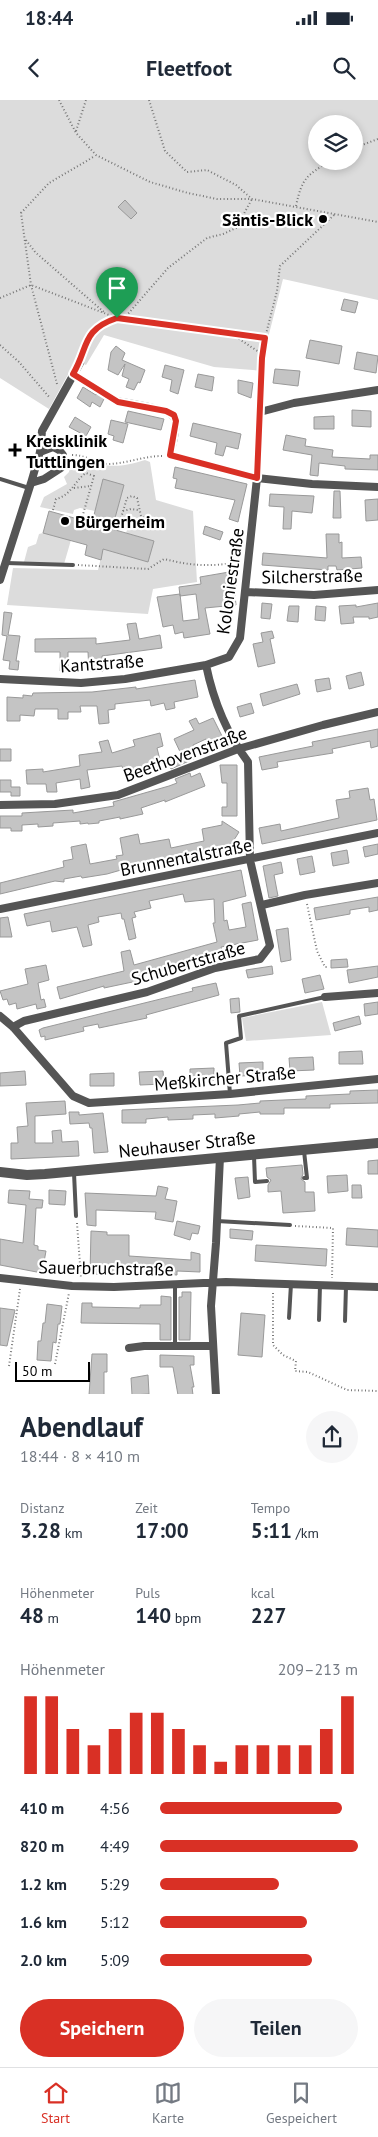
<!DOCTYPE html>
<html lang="de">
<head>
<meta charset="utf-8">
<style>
	:root { --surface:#fff; --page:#f6f6f7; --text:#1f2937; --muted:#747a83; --line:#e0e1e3; --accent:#d93025 }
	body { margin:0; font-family:"PT Sans",sans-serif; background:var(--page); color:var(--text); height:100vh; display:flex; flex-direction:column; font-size:19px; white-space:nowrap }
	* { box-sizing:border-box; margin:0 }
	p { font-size:16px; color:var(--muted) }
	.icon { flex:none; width:28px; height:28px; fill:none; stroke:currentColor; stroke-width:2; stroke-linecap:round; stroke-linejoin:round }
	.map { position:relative; height:1294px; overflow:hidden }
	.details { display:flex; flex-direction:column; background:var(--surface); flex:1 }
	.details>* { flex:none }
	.controls { position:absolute; left:308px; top:15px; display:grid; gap:10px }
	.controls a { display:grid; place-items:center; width:55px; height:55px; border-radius:50%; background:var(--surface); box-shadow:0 2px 8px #0003; font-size:25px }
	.scale { position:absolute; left:15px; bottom:12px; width:75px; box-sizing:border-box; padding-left:5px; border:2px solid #000; border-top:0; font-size:14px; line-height:18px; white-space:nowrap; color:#000; -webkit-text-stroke:4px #fff; paint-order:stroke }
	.pin { position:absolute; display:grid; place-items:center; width:42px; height:42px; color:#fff; margin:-51px -21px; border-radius:50% 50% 50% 0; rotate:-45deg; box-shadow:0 0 5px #0007 }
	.pin .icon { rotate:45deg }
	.round { display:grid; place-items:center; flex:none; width:52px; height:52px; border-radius:26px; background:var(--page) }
	.headline { display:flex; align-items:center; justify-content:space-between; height:85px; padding:0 20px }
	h1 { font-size:28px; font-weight:700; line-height:38px }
	.figures { display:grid; grid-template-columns:repeat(3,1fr); gap:8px; height:85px; padding:5px 20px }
	.figures div { display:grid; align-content:center }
	.figures b { font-size:21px; font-weight:700 }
	.figures small { font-size:14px; font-weight:400 }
	.figures p { font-size:14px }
	.chart { height:140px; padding:10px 20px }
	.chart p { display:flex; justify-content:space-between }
	.chart svg { width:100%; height:90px; margin-top:5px; stroke:var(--accent); stroke-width:6 }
	.button { display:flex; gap:10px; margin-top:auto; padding:10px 20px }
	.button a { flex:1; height:58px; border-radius:30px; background:var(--accent); color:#fff; font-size:20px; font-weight:700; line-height:58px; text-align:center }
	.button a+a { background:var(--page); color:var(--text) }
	ul { padding:0 20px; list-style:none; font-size:16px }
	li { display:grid; grid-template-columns:80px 60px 1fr; align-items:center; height:38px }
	li i { height:12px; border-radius:6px; background:var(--accent) }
	.status { display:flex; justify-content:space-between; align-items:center; height:35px; padding:0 25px; background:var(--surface); direction:ltr }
	.status svg { height:14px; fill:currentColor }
	header { display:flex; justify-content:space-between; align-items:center; height:65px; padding:0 20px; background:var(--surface); font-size:22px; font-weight:700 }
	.dock { display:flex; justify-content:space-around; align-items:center; height:70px; border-top:1px solid var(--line); background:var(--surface); font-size:14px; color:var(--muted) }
	.dock a { display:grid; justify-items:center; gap:2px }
	.dock .active { color:var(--accent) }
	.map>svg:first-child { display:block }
	.green { fill:#dcdcdc; fill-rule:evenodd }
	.building { fill:#c4c4c4; stroke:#999 }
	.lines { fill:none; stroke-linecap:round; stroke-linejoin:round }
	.path { stroke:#777; stroke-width:2; stroke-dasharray:1 2.5; stroke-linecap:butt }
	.service { stroke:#555; stroke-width:4 }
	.minor { stroke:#555; stroke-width:8 }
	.tertiary { stroke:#555; stroke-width:10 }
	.route-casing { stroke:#fff; stroke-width:10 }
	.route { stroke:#d93025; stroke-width:6 }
	.poi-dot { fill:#000; stroke:#fff; stroke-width:2 }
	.labels { text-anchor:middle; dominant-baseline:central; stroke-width:4.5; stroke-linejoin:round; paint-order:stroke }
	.poi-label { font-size:18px; font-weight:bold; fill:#000; stroke:#fff; text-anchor:start }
	.street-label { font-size:18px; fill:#000; stroke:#fff }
</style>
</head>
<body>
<div class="status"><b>18:44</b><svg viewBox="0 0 49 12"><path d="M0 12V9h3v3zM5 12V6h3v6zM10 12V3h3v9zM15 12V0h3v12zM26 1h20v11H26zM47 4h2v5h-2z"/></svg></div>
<header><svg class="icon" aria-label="back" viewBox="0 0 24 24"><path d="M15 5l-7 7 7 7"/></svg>Fleetfoot<svg class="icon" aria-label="search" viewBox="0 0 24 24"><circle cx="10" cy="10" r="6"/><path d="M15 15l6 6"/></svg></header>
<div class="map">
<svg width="378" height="1295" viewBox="0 0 378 1295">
	<rect width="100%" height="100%" fill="#fff"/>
	<path class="green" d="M0,0H378V200L283,179L268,238L265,271L214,267L104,235L86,265L76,260L49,309L0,278ZM316,24H354V61H316Z
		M80,358C105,368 120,368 145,360L150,362L156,400L193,411L197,482L153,489L148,514L7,505L13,468L98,470L103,449L148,461L154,441L126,433L128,427L114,421L124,385L103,380L95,411L80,408L74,410L73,414L40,407L44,397L67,384L64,377L69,372L70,363Z
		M43,433L71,440L64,464L24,462L28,447L36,444L39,434Z
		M322,902L331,935L246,941L242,918Z"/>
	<path class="building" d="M125,100L137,113L131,119L118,107Z
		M344,199L358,202L355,213L341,210Z
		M310,240L342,246L339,264L306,258Z
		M116,246L125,253L122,260L145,270L140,283L138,282L134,290L126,287L129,279L122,276L125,264L118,275L108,270L111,252Z
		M357,252L378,256L376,273L354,269Z
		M165,265L184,270L178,294L170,291L172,280L162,277Z
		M275,269L300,271L298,286L273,283Z
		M198,274L214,277L212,291L195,287Z
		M238,280L253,283L251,298L238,293Z
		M83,287L96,295L98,293L105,297L100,307L92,302L90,307L77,298Z
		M352,310L371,311V327L352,326Z
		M128,311L164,319L161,330L125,322Z
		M334,316V329H314V317Z
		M75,317L91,327L86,336L69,327Z
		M111,320L128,324L123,343L113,340L114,336L108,334Z
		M193,323L241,334L238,349L226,346L223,356L215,354L217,343L190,336Z
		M286,335L306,339L305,346L333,350L332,357L370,359V355H378V370L345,369V366L319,363L318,376L310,375L312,355L283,350Z
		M175,367L247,384L238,422L229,419L235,400L175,388L177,379L173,378Z
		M103,379L124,385L112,429L154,441L148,462L103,449L101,460L88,456L85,455L87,445L43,433L49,411L92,423Z
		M334,391H340L341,418H333Z
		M270,394L314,396L312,413L292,411L291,429H283L284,407L269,406Z
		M378,399V420L366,421L365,400Z
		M205,426L223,432L220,440L203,434Z
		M326,434H339V443L342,442V458L361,457L362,468L337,470L336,466H328V470L262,465L263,453L327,458Z
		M235,471L237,482L236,486H234L236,505L205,508L210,534L184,538L183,532L175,534L173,525L163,527L157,497L180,494L183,521L199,519L196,494L180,496L179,487L201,484L200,477Z
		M262,503L272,504L270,519L261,518Z
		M378,503V517L369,519V517H353L354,523L341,524L339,506L356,505V507Z
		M289,506H299L298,522L287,521Z
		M316,506L326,507L325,521L315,520Z
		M4,512L12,513L8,535L20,536L16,561H19L18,570L9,569L10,561L3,560L7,536L2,535Z
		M136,523L139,539L160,535L162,548L102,556L103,571H89L88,552H68V571H60V552H35V539L96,538V544L130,540L127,524Z
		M272,531L274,538L270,539L275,563L258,567L253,544L263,542L261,533Z
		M361,572L364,585L349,589L346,576Z
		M329,578L331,589L317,592L315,580Z
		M195,580L198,597L174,602L175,608L166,610L164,603L151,606L150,600L115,604V609L108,610L109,623L99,624L97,606H80L81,612H68V619H58V609H35L34,616L20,615V621H7V597L23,598V595L32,596L33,593L92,592L136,587V589Z
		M297,584L300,594L263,606L260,594Z
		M251,603L254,613L240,617L237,607Z
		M196,618L199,624L213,618L222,636L208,643L206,639L193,645L198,657L171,669L168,662L182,656L174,639L194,630L189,621Z
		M378,629V646L371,648L370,641L332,649L333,653L277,662L278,667L262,670L259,657L313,646L312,642Z
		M160,633L163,646L157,648L162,668L149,673L126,679L122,666L87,670L90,687L81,689L80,679L56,683L57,692H47L46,684H27L26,670L43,669V672L80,666L79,655L102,652L99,642L108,640L112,653L135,646L133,640Z
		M0,649H11V661H0Z
		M220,665H237V716H222V707H227V683H222Z
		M190,673L191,677L200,673L205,686L165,702V700L141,708L143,714L120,719V717L99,721V723L88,724V723L80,724V721L53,723V726L38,727V724L22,725V731H11V728H0V716H22V713L73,710V713L114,706L113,702L169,686L177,683L175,679Z
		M0,680H11V687H20V696H11V692H0Z
		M368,688L370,700L374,699L377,720L262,744L259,728L280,724L281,731L339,718L336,700L350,698L349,691Z
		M222,721L239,732L229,748L218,750L217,753L211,754L210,752L171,760L170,758L140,764L139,767L136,765L121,768V770L107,774L82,778L81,776L64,779V782L55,781L0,794V783L64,767L63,761L73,759L71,747L86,744L90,764L117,759L116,756L123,755L120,738L138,734L140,744L169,739L171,748L204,741L202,729L222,725Z
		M378,744V754L365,757L363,747Z
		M347,750L349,763L333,766L331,753Z
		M312,756L315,772L300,775L297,759Z
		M281,762L283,773L274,775L278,796L269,798L263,766Z
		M241,770L246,796L223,802L224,821L227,820L229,830L246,827L242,804L251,802L258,840L221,847L223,853L212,855L214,861L206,863L205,858L179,864L180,867L141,876L142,880L104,888V886L60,899L57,887L124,871L121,852L130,850L134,865L217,842L213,823H215L214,799L185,802L183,794L149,801L151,808L134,812L136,817L132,818L136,838L129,840L124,819H122L121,813L98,817L99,822L88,825L92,845L83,847L77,827L52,832L50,821L27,826L24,814Z
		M378,797V810L369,812V807L350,810V814L316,820L314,808Z
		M8,817L12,837H0V818Z
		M288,828L291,860L281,862L276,830Z
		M347,859L348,867L331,868V860Z
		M46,865L49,880L38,883L41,900L44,899L46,907L37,909L36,904L17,909L16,903L9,905L7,899L3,900L0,891L28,884L25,869Z
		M272,866L273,874L248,878L246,870Z
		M378,866V877L349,883L347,870Z
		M320,875L324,889L305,893L302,879Z
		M216,883L219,895L146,915L147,918L99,928L98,924L83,927L84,931L45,940V936L41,937L39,930L43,928L193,891L192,888Z
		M239,898L240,912L231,913L230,899Z
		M378,902V914L365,916L364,904Z
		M359,916L361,924L335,931L333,923Z
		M362,951L363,964H339V952Z
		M313,957L314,970L290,971L289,958Z
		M263,962V975L240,976L239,963Z
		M214,968V980L190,981V969Z
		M25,971L26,985L0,986V973Z
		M163,971L164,984L140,985L139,972Z
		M114,973V986H90V974Z
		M378,990V1003L330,1004V1008H284V1014H260V1012L239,1014V1016L215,1018V1014L193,1015V1019L168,1020V1017L146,1019V1023H122V1010L238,1005L260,1003V1001L306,999V996L350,994V991Z
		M65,1001L66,1014L35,1016V1043H53L52,1031L61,1030L62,1042L78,1041L79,1056L11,1059V1043H18L17,1027L28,1026L26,1003Z
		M69,1012H79V1015L103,1013L108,1052L94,1053L92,1028H90L89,1023L70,1024Z
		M378,1060V1074H368V1061Z
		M302,1065L303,1074L301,1079L305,1082V1092H314L315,1111L283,1113L281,1091L268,1092V1085L271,1080L267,1077L266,1068Z
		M347,1075L348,1091L328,1093L327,1076Z
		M248,1077L250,1097L238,1099L235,1078Z
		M352,1085H361L362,1098H352Z
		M158,1086L168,1088L165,1099L177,1101L173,1122L155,1119L156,1112L96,1110V1126L87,1125L85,1093L156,1096Z
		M9,1090L30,1091L29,1099L43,1100L42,1108H36L34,1145L38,1146V1150L46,1151L42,1173L0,1165V1139L23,1143L26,1105L8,1103Z
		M49,1090L66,1091L65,1105L49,1104Z
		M177,1121L200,1126L198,1134L192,1133L190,1140L174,1135Z
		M347,1128L378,1130V1147L346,1145Z
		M230,1129L253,1131L252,1140L230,1138Z
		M91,1131L107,1132V1135H129V1156L191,1160V1152L200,1154V1172L177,1171V1175L128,1172V1175L90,1174Z
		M256,1145L327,1149L326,1166L255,1161Z
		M182,1192H191L190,1240H179V1197H182Z
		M161,1196L171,1197V1240H160V1224L81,1223L82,1203H92V1207L140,1208V1205H161Z
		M47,1204L62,1206L60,1224H58L56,1243L53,1242L51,1261L37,1260L38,1241H41L43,1223H45Z
		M0,1208L15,1210L7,1246L0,1245Z
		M241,1213L265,1215L262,1257L238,1255Z
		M92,1254H107V1272H104V1295H89Z
		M160,1255L194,1256V1265H190L194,1287H192L193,1295H178L173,1267H160Z
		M148,1275L149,1294L132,1295L131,1278Z"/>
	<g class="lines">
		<path class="path" d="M59,0L76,33L96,55L150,82L188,93L217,99H252L378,122
			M149,0L165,51L187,72L207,70L236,85L252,99
			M76,31L86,0
			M354,48L378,39
			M296,106C302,78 306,76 330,61
			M26,140L35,152L105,213
			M0,198L31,185L117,218L265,238L262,258L260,303
			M233,235L262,254
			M265,238L277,191L280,166L334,115
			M0,245L19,262L50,298
			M82,255L87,241L98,226L127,215L168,168L207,138L223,134L236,128L252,99
			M81,279L111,297
			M57,284L31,185L21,113L49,83L95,56
			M72,355C87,355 95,363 107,364C126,364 143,356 162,356
			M74,388L91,386
			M53,410L56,399C72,395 74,381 86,373L94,376L82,418
			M123,411L131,409L138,410
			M118,428L127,398L132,396L137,398L141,416L147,419
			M78,465L148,469L164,459C192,466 210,467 239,462
			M307,804L317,851L325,867H328
			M77,1123L81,1178
			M295,1126L333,1128L332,1178
			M273,1193V1245L283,1255L296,1261L295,1271L308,1272L347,1290L378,1291
			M55,1264L69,1193
			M9,1266L20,1189"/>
		<path class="service" d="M0,379L29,388
			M6,463L73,465
			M230,994L226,943L241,938L239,916L325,897
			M304,1051L307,1078H304
			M254,1056L255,1082L267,1081
			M74,1073L76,1116
			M217,1121L290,1125
			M175,1184V1245
			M289,1218L291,1184
			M319,1220L320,1185
			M345,1221L346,1186"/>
		<path class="minor" d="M118,301C129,304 174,308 175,320C177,331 172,345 170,355L257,378L312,384L378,387
			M31,383L44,379L61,368L63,355L59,350L53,347L40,352
			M0,480L31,383L40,352L42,331L80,263
			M246,492L314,495L378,490
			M0,579L81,583L125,579L206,565L229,557L240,538L257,378L260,312L294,303L378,290
			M0,705L55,704L118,695L238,649L323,625L378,612
			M262,805L305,795L378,783
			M0,809L378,733
			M325,897L378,893
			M0,916L13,927L73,996L89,1003L230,994L378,979
			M13,927L24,921L147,892L215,868L260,859L270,846L250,760L248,662C227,634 213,599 206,565
			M0,1178L72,1186L114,1187L226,1182L378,1187
			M129,1248L144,1246H212
			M216,1295L211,1206L216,1143L220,1057"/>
		<path class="tertiary" d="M0,1072L27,1075L45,1074L378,1043"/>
	</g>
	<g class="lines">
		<defs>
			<path id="route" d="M117,218L265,238L262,258L257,378L170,355L176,321L174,315L166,311L118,302L73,274C89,247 81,230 117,218Z"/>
		</defs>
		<use href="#route" class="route-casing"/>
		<use href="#route" class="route"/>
	</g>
	<g class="poi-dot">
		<circle cx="323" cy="119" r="5"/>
		<path d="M12.5 342.5h5v5h5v5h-5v5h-5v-5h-5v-5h5z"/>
		<circle cx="65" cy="421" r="5"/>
	</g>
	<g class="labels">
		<g class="poi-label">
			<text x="313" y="119" text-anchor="end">Säntis-Blick</text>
			<text x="26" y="340">Kreisklinik<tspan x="26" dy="21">Tuttlingen</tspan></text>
			<text x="75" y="421">Bürgerheim</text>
		</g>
		<g class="street-label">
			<text transform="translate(312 476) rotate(-1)">Silcherstraße</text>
			<text transform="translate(230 481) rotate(-82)">Koloniestraße</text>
			<text transform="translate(102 563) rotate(-4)">Kantstraße</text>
			<text transform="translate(185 654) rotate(-20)">Beethovenstraße</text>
			<text transform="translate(186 757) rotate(-11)">Brunnentalstraße</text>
			<text transform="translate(188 863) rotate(-16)">Schubertstraße</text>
			<text transform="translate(225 978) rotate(-5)">Meßkircher Straße</text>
			<text transform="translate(187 1044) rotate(-6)">Neuhauser Straße</text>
			<text transform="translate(106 1168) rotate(1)">Sauerbruchstraße</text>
		</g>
	</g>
</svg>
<div class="controls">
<a><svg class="icon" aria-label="layers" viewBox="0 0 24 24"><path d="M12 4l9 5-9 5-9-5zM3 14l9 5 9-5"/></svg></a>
</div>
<div class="scale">50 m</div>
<div class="pin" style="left:117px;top:218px;background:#1e9e55"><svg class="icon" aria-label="arrive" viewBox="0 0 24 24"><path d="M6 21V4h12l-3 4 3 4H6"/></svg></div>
</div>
<section class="details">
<div class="headline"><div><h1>Abendlauf</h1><p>18:44 · 8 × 410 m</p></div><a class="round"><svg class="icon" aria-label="share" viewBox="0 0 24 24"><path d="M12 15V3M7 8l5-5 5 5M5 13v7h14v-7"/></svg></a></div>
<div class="figures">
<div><p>Distanz</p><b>3.28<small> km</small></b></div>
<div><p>Zeit</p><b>17:00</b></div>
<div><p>Tempo</p><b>5:11<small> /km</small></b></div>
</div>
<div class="figures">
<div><p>Höhenmeter</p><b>48<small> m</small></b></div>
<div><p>Puls</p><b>140<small> bpm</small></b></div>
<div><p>kcal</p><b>227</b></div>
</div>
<div class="chart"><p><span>Höhenmeter</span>209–213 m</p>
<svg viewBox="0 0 160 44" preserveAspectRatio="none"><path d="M5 44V6M15 44V6M25 44V22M35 44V30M45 44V22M55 44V14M65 44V14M75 44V22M85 44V30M95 44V38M105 44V30M115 44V30M125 44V30M135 44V30M145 44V22M155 44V6"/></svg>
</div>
<ul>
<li><b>410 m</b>4:56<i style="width:92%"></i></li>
<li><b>820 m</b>4:49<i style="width:100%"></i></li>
<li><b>1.2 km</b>5:29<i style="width:60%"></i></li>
<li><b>1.6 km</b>5:12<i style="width:74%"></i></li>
<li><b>2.0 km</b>5:09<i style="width:77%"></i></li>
</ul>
<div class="button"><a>Speichern</a><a>Teilen</a></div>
</section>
<nav class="dock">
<a class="active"><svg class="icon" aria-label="home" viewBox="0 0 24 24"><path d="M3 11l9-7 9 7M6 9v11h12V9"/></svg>Start</a>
<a><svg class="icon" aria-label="map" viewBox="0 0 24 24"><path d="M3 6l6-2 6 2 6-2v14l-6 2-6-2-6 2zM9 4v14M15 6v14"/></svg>Karte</a>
<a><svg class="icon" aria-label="saved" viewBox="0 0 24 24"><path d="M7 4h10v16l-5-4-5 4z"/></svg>Gespeichert</a>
</nav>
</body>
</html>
